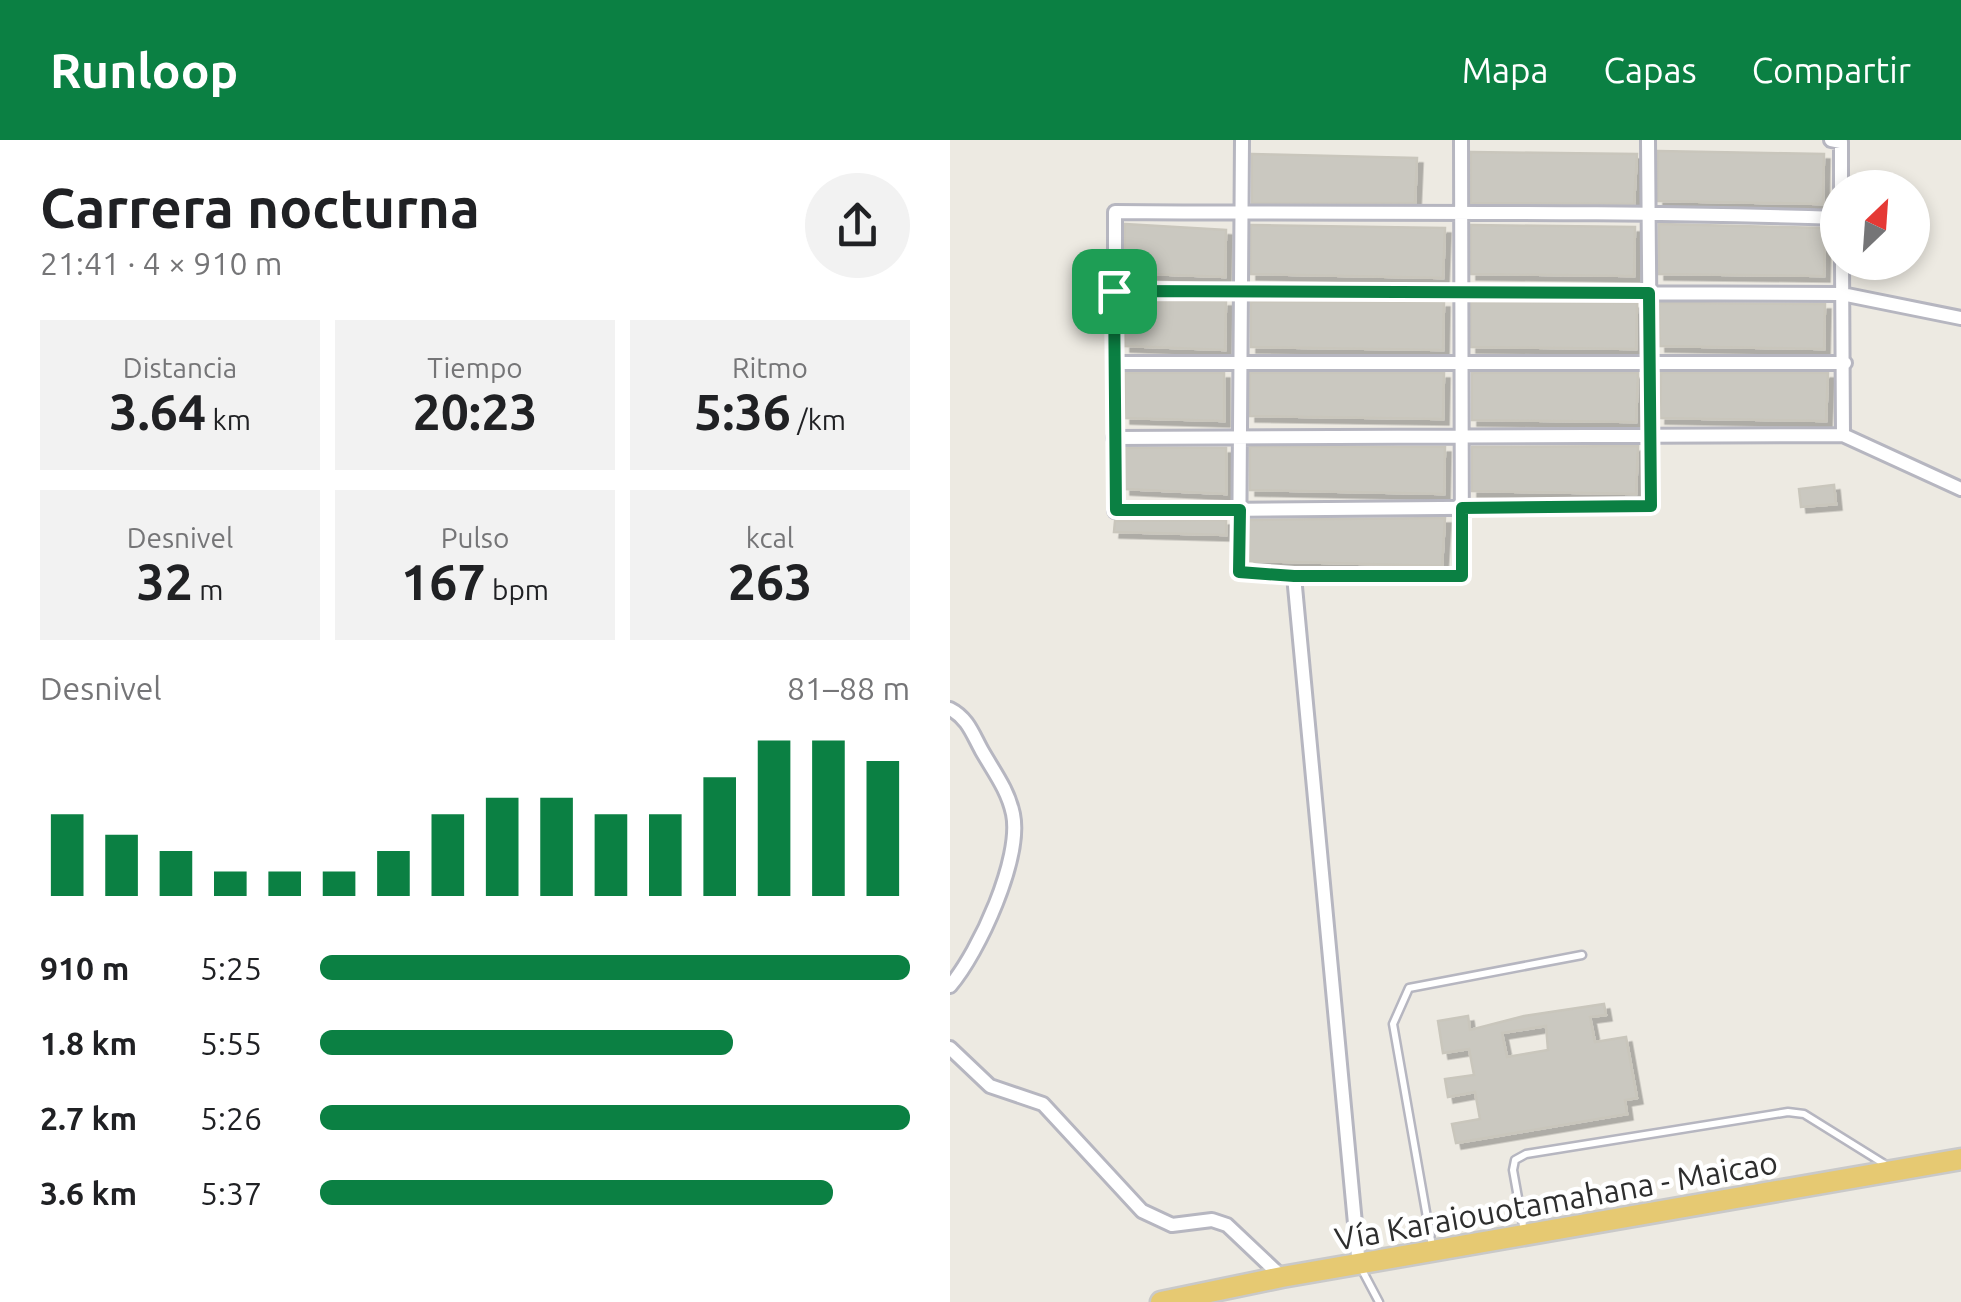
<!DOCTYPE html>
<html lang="es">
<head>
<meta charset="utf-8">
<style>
	:root { --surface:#fff; --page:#f2f2f2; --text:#202124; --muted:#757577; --accent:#0b8043 }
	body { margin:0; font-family:Ubuntu,sans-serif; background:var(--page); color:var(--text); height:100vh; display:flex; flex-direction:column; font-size:38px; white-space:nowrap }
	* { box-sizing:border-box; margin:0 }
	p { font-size:32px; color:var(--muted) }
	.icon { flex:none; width:55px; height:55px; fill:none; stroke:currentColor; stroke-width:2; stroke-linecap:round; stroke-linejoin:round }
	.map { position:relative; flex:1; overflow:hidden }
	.panel { display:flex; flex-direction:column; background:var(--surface); width:950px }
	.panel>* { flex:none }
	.needle { width:65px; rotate:25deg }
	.controls { position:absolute; left:870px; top:30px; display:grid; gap:20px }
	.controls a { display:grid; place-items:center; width:110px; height:110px; border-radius:50%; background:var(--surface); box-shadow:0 5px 15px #0003; font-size:50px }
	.pin { position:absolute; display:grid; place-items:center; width:85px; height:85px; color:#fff; margin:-42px; border-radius:20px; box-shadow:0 5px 15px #0006 }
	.round { display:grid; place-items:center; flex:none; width:105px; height:105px; border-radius:52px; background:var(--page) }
	.summary { display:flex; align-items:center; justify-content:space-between; height:170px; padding:0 40px }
	h1 { font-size:55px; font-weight:700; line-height:75px }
	.figures { display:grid; grid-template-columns:repeat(3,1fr); gap:15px; height:170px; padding:10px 40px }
	.figures div { display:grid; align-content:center; border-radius:0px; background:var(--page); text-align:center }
	.figures b { font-size:50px; font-weight:700 }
	.figures small { font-size:28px; font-weight:400 }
	.figures p { font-size:28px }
	.chart { height:280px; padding:20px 40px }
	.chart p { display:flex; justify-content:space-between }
	.chart svg { width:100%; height:180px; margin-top:10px; stroke:var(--accent); stroke-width:6 }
	ul { padding:0 40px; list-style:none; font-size:32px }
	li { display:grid; grid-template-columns:160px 120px 1fr; align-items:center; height:75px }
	li i { height:25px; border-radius:12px; background:var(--accent) }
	header { display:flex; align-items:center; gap:60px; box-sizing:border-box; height:140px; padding:0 50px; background:var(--accent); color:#fff }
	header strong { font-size:48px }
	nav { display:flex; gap:55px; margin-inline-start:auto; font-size:35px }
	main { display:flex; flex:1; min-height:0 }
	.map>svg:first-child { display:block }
	.building { fill:#cac8c0; stroke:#c9c6bc; stroke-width:2.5; fill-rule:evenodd; filter:url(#shadow) }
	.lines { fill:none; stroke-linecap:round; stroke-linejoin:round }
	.service-casing { stroke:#b6b6c0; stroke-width:11 }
	.minor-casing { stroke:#b6b6c0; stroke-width:18 }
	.trunk-casing { stroke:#c9c9c9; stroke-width:25 }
	.service { stroke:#fff; stroke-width:6 }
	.minor { stroke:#fff; stroke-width:12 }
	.trunk { stroke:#e6c972; stroke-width:20 }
	.route-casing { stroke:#fff; stroke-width:20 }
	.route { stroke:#0b8043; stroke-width:12 }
	.labels { text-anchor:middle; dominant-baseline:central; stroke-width:9; stroke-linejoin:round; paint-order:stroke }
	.street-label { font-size:32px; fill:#2e2e2e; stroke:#fff }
</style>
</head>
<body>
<header>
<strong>Runloop</strong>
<nav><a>Mapa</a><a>Capas</a><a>Compartir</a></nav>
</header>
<main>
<section class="panel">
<div class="summary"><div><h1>Carrera nocturna</h1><p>21:41 · 4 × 910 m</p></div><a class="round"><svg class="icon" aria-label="share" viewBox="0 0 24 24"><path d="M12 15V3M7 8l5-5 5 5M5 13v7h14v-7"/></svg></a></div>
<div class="figures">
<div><p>Distancia</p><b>3.64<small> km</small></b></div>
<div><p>Tiempo</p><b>20:23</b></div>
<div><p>Ritmo</p><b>5:36<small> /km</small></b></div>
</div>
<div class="figures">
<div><p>Desnivel</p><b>32<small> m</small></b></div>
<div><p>Pulso</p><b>167<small> bpm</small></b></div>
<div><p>kcal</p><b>263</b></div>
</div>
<div class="chart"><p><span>Desnivel</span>81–88 m</p>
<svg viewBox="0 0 160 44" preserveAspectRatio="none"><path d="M5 44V24M15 44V29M25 44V33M35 44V38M45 44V38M55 44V38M65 44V33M75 44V24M85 44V20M95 44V20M105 44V24M115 44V24M125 44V15M135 44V6M145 44V6M155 44V11"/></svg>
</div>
<ul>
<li><b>910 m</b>5:25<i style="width:100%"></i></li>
<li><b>1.8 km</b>5:55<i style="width:70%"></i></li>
<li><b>2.7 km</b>5:26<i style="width:100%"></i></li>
<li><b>3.6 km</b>5:37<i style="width:87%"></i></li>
</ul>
</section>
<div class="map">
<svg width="1011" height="1162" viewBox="0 0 1011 1162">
	<defs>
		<filter id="shadow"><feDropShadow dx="5.5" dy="5.5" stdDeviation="0" flood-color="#0004"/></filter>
	</defs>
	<rect width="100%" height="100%" fill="#edeae2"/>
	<path class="building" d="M708,11L874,14L873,64L708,61Z
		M521,12L687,14L684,64L521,63Z
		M302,14L467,18L465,63H302Z
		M175,84L276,90L275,137L175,133Z
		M709,84L875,88L874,136L709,134Z
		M301,85L495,88L493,138L301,134Z
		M521,85L685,87L684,136L521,134Z
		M175,161H276L275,210L175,206Z
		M301,162H494L493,210L301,207Z
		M521,162L687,163L686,209L521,207Z
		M709,163L875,164L874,209L710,206Z
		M175,233H274V281L175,278Z
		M300,233H494L493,279L300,276Z
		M522,233H688L686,282L522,280Z
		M711,233H878L876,281L710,278Z
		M688,306L686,354L522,351V307Z
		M300,307H495L494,354L300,350Z
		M175,308H276V354L175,349Z
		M884,345L886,364L851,367L849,349Z
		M495,378L492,426L299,421V380Z
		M276,380V395L164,392L165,381Z
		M654,864L656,875L640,877L645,902L676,897L687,958L675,960L677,974L506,1003L502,984L530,979L525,952L498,957L495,939L524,935L519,909L493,913L488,881L518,876L520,890L574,876ZM596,886L598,910L557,917L552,893Z"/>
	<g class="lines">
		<defs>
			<path id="service" d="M574,1091L563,1030L565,1020L576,1014L838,972L854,974L936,1025
				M482,1106L443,884L459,848L632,815
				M411,1128L429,1162"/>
			<path id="minor" d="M292,0L289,432L344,436H512L511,0
				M698,0L701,366L165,371V72C406,74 647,70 888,78
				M881,0L891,2V48
				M892,122L893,295
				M164,151L892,154L1011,178
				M164,223H895
				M164,298L893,295L1011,349
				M344,436L409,1126
				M0,569C18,578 23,595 32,611C44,632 58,650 63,674C72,718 29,812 0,846
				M0,908L40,946L93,964L192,1071L222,1085L262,1080L277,1085L332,1137"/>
			<path id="trunk" d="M211,1162L332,1137L1011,1019"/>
		</defs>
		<use href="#service" class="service-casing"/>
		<use href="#minor" class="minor-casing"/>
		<use href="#trunk" class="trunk-casing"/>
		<use href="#service" class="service"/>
		<use href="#minor" class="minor"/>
		<use href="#trunk" class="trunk"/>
	</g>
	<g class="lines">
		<defs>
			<path id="route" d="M164,151L699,153L701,366L512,368V436H344L289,432L290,370H166Z"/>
		</defs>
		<use href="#route" class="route-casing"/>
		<use href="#route" class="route"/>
	</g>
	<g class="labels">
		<g class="street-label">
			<text transform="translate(606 1060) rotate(-10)">Vía Karaiouotamahana - Maicao</text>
		</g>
	</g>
</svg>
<div class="controls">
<a><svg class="needle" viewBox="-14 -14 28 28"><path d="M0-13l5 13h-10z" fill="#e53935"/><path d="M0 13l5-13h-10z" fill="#757577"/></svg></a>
</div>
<div class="pin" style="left:164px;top:151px;background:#1e9e55"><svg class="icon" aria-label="arrive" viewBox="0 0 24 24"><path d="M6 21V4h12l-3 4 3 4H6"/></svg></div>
</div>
</main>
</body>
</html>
